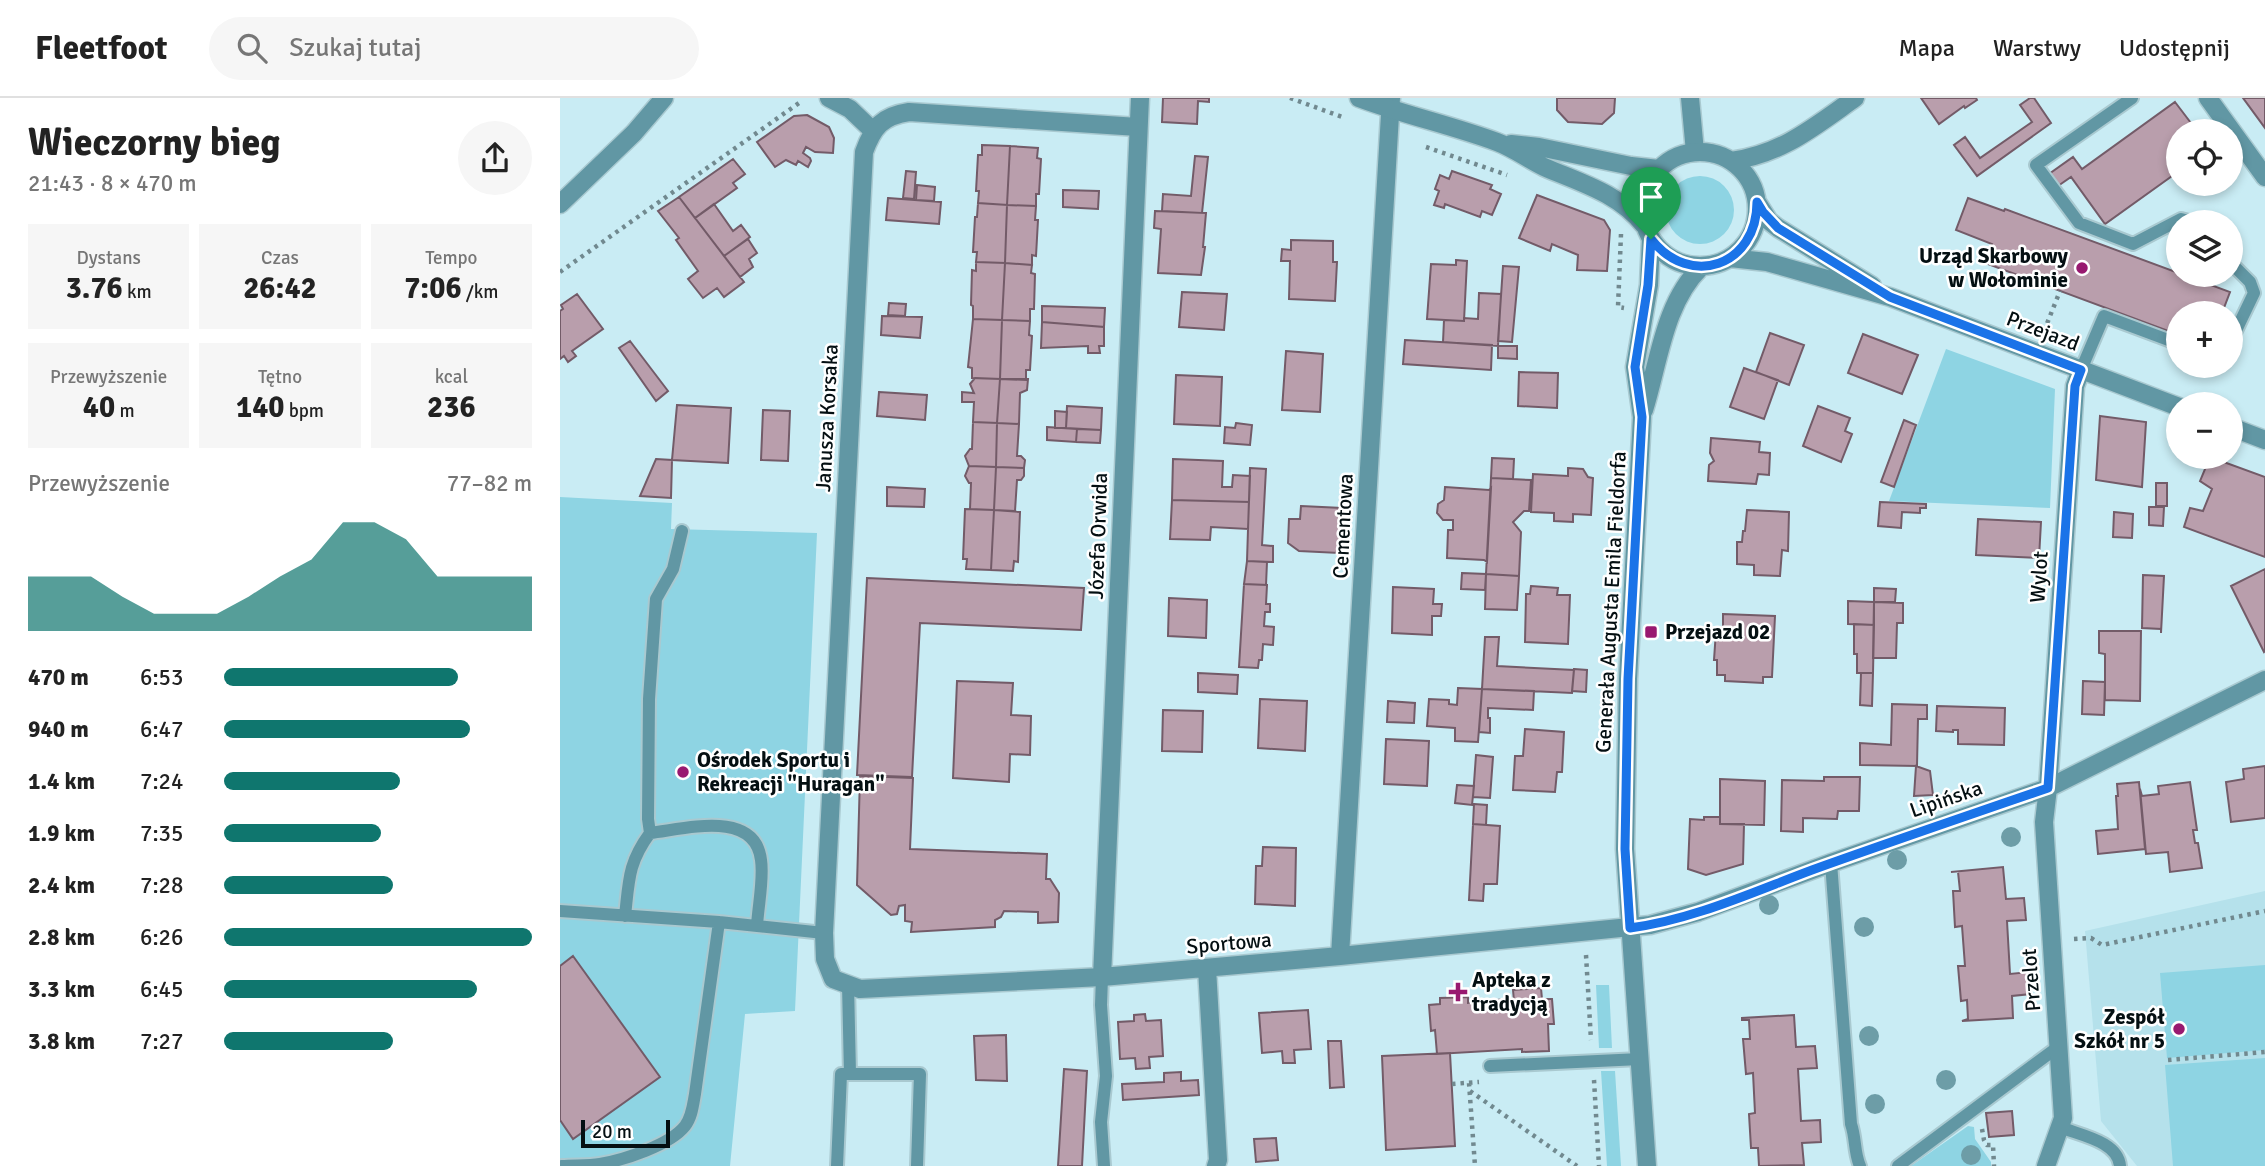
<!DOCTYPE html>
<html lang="pl">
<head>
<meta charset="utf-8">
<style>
	:root { --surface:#fff; --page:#f6f6f6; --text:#222; --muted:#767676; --line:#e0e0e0; --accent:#0f766e }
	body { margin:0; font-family:Signika,sans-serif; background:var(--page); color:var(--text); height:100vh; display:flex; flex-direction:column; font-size:26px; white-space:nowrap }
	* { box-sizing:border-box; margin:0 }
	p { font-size:23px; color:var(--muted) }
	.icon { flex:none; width:38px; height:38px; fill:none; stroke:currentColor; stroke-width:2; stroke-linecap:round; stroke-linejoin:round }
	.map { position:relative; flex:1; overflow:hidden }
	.side { display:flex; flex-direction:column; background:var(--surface); width:560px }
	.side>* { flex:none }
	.controls { position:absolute; left:1606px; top:21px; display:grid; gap:14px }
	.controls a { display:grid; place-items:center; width:77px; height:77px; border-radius:50%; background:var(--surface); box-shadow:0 4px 10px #0003; font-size:35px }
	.scale { position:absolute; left:21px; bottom:18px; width:89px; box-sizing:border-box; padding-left:7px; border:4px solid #040f12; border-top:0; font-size:19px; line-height:24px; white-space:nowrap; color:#040f12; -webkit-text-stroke:5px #fff; paint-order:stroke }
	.pin { position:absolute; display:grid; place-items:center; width:60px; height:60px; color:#fff; margin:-72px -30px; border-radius:50% 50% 50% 0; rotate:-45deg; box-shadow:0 0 7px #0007 }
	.pin .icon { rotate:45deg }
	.round { display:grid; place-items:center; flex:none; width:74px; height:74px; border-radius:37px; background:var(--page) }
	.headline { display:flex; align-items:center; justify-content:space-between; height:119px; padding:0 28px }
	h1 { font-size:38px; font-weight:800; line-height:52px }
	.metrics { display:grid; grid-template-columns:repeat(3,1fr); gap:10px; height:119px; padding:7px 28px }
	.metrics div { display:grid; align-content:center; border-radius:0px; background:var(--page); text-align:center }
	.metrics b { font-size:30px; font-weight:800 }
	.metrics small { font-size:19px; font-weight:400 }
	.metrics p { font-size:19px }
	.chart { height:196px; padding:14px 28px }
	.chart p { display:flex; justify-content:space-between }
	.chart svg { width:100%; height:126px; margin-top:7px; fill:var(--accent); opacity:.7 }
	ul { padding:0 28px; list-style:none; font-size:23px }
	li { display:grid; grid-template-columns:112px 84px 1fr; align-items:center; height:52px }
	li i { height:18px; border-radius:9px; background:var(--accent) }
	header { display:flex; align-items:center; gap:42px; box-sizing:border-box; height:98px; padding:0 35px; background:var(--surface); border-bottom:2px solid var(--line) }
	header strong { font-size:33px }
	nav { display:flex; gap:38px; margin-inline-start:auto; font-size:24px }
	.search { width:490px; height:63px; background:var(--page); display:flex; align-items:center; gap:18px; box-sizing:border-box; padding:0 24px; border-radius:38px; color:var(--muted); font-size:26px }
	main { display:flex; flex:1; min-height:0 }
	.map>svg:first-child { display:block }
	.built { fill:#b5e1eb }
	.green { fill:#8ed4e3 }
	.building { fill:#b99eac; stroke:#735b68; stroke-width:2 }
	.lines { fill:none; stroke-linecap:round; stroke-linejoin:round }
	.service-casing { stroke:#a9c9d0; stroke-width:16 }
	.minor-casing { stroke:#a9c9d0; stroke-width:21 }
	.tertiary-casing { stroke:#a9c9d0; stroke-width:21 }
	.path { stroke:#71898f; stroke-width:4.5; stroke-dasharray:3.5 5; stroke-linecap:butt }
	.service { stroke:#6197a4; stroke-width:12 }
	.minor { stroke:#6197a4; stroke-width:18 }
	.tertiary { stroke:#6197a4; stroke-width:18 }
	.tree { fill:#6d9da7 }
	.route-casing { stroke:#fff; stroke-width:14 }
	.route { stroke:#1a73e8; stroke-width:9 }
	.poi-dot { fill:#981970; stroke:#fff; stroke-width:2.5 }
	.labels { text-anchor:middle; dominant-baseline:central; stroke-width:5; stroke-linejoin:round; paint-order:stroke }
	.poi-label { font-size:21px; font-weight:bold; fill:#040f12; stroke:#fff; text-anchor:start }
	.street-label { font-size:21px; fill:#040f12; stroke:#fff }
</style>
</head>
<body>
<header>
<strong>Fleetfoot</strong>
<div class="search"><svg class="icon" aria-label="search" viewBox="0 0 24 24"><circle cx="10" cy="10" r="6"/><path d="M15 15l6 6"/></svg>Szukaj tutaj</div>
<nav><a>Mapa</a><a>Warstwy</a><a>Udostępnij</a></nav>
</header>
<main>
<section class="side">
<div class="headline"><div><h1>Wieczorny bieg</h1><p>21:43 · 8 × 470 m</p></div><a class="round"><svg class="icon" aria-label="share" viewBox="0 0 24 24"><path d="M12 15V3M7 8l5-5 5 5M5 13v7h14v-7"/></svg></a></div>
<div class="metrics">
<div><p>Dystans</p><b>3.76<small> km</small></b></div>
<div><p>Czas</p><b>26:42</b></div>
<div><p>Tempo</p><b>7:06<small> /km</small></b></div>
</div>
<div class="metrics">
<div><p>Przewyższenie</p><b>40<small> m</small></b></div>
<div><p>Tętno</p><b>140<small> bpm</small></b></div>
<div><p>kcal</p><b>236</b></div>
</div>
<div class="chart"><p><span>Przewyższenie</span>77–82 m</p>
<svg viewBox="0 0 160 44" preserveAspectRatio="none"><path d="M0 44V25L10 25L20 25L30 32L40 38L50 38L60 38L70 32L80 25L90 19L100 6L110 6L120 12L130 25L140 25L150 25L160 25V44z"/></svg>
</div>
<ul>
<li><b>470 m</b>6:53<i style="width:76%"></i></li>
<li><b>940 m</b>6:47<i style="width:80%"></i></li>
<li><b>1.4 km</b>7:24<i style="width:57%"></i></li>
<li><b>1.9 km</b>7:35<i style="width:51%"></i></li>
<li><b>2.4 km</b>7:28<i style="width:55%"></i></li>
<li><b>2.8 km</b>6:26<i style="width:100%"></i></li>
<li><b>3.3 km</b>6:45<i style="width:82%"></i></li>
<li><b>3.8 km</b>7:27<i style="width:55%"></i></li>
</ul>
</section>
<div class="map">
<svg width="1705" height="1068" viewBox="0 0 1705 1068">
	<rect width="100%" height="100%" fill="#c9ecf4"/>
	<path class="built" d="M1705,793V1068H1577L1541,1023L1525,833Z"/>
	<path class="green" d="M1106 112a34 34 0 1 1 68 0a34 34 0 1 1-68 0Z
		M1386,251L1495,291L1490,410L1329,403Z
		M0,399L112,405L111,431L257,435L235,913L185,916L170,1068H0Z
		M1705,867V952L1607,960L1600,875Z
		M1036,887H1049L1052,950H1039Z
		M1705,960V1068H1613L1605,967Z
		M1041,973H1055L1061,1068H1047Z
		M1408,1028L1414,1029L1415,1041L1431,1064V1068H1351Z"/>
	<path class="building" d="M603,0H649V4L638,3L637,26L602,24Z
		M997,0H1055L1054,15L1042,26L1008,24L997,12Z
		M1361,0H1416L1417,2L1405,10L1404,8L1379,26Z
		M1470,0H1474L1491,25L1417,78L1394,47L1405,39L1420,60L1472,24L1460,7Z
		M1683,0H1705V30Z
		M1615,4L1637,33H1619V73L1545,126L1511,79L1498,88L1489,76L1513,59L1522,71Z
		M247,17L269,29L274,40L273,55L255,54L246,49L243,55L250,60L251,63L248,69L238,63L236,67L226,62L215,69L197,44L234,18Z
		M422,47L450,48L447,107L418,105L419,93H416L418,57H422Z
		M450,48L478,50L477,60L481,61L479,96H476V108L447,107Z
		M635,58L648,59L642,115L602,113L603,96L631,98Z
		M173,61L185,76L173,85L177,90L135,120L119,99Z
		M346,73L356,74L354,101L343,100Z
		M892,73L932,87L930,91L941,96L932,117L922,113L920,119L885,106L884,110L874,107L879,93L875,91L880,77L889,81Z
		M357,87L375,89L374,103L356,102Z
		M503,92L539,93L538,111L503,109Z
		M977,97L1044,122L1050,132L1047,173L1017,172L1018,157L992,146L990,153L959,140Z
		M119,99L184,184L164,199L157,190L143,200L128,181L138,173L116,142L119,140L98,113Z
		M328,100L381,104L379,126L326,122Z
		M1408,100L1444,113L1445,111L1670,194L1662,215H1619V237L1425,165L1432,146L1396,132Z
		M418,105L447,107L445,165L416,164L417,154H413L415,119H417Z
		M154,106L173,133L181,127L190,139L164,158L135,120Z
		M447,107L476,108L475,122H478L476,158L472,157V167L445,165Z
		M595,113L646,115L643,149H645L641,177L598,175L601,131L594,130Z
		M188,141L197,155L189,161L193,169L180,179L164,158Z
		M731,142L773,143V164H777L775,203L729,201L730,163H721L722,151L731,152Z
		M896,162L907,163L904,223L867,221L871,166L896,167Z
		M416,164L445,165L442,222L413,221V208L411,207L412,172L416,173Z
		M445,165L472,167L471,175L475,176L474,211H470V223L442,222Z
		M943,168L959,169L952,244L938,243Z
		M622,194L667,196L664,232L619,229Z
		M919,195L941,196L938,248L883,244L884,222L904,223V220L918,221Z
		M17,196L43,231L12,253L16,258L8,264L4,258L0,261V213L3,211L1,207Z
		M329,205L346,206L345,218L328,217Z
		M482,208L545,210L544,229L482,224Z
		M322,218L362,219L360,240L321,237Z
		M413,221L442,222L440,281L412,280V270L408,269Z
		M442,222L470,223L469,237L472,238L470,272H466V282L440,281Z
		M482,224L544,229V248H539L540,255H528V248L481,250Z
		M1210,235L1244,247L1229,287L1196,274Z
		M1303,236L1358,257L1342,296L1288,275Z
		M845,242L932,247L931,272L843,266Z
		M70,243L108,293L96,303L59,250Z
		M938,248H957V261L938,260Z
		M726,253L763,256L760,314L722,312Z
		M1184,270L1218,282L1204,321L1170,309Z
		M959,274L998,275L997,310L958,308Z
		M616,277L662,279L660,328L614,326Z
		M415,280L440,281L437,325L413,324L414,304H402V294L414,295L410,286Z
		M440,281H468L467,292L460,295L459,326L437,325Z
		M319,294L367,297L365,322L317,318Z
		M117,307L171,310L168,365L112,362Z
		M507,308L542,310L541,332L506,330Z
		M1258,308L1290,320L1285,333L1292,336L1281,364L1243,348Z
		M203,312L230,313L228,363L201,362Z
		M495,313L507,314L506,330H495Z
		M1540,318L1586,324L1582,389L1536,382Z
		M1344,322L1356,327L1334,389L1321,384Z
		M413,324L437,325L436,369L409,368L405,358L410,351H412Z
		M437,325L459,326L457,358H461L465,362L464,370L436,369Z
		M676,325L692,327L690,347L664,345L665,329L675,330Z
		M487,329L517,331L516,344L487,342Z
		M517,331L541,332L540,345L516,344Z
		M1151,340L1200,344L1199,354L1210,355L1209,377L1198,376L1196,386L1148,383L1149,367L1154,363L1150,355Z
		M1650,359L1705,379V459L1624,429L1630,410L1643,413L1652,391L1640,383Z
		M932,360L954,361L953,381L931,380Z
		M96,361L112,362L111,400L80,398Z
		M613,361L663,363L662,389H672L673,377L690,378L689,404L612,402Z
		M409,368L436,369L434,412L410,411L411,385H409L405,378Z
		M436,369L464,370V378L461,382H457L455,413L434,412Z
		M690,370L706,371L702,447L713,448V464L687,463Z
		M1008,370L1023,371L1028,379L1033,380L1031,417L1013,416V424L994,423V415L971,414L973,376L1008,378Z
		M931,380L971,382L969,413H964L953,424L961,434L959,478L926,476Z
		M1596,385H1607V408H1596Z
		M327,389L365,391L364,409L327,408Z
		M885,389L929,392L931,390L927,464L924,462L887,460L888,432H893V422H883L877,415L878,406L884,402Z
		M612,402L689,404L688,431L651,429L650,442L610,441Z
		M1320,404L1366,406V410H1360V415L1342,414L1341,430L1318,428Z
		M741,408L782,410L779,455L739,453L728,445L729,421H740Z
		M1589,409H1604L1603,428L1589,427Z
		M405,411L434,412L431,472L406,471L407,461H403Z
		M434,412L460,414L458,464L454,463L453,473L431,472Z
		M1187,412L1229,414L1228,453L1222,452L1220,478L1194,477V467L1177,466V444H1182L1183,433H1185Z
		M1554,414L1573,416L1572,440L1553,439Z
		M1418,421L1481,424L1479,460L1416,457Z
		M687,463L707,464L706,487L684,486Z
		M1705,471V553L1704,554L1671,488Z
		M902,475L926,476L925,492L901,491Z
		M926,476L959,478L957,512L925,511Z
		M1583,477L1604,478L1601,535V531L1582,530Z
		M307,480L524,490L521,532L360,525L352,679L297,677Z
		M684,486L707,487L706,506H710V514H705L704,528L714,529L713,547L703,546L702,562H699L698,570L679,569Z
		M971,488L998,490L997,497H1010L1008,546L965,544L966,496H970Z
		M833,489L874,491L873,506H882L881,518H872V537L832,535Z
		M1314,490L1336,491L1335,504H1314Z
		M609,500L647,502L646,540L608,538Z
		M1288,503L1314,504V527L1288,526Z
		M1314,504L1343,505V525H1337L1336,560H1313Z
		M1163,516L1215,518L1212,579H1203V585L1165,583V577H1157V562H1154L1156,533L1163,534Z
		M1294,526L1314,527L1313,575H1297V556H1294Z
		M1539,533H1581L1580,603L1545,602V556L1539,555Z
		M925,539H939L937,568L1014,572L1012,595L922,591Z
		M1014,571L1027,572L1026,594L1012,593Z
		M638,575L678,577L677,596L638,594Z
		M1301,575H1313L1312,608L1300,607Z
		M397,583L453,585L451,617L471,618L470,657L450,656L449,684L393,680Z
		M1523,583L1545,584L1544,617L1522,616Z
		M898,590L922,591L918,644L895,643V630L867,628L869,601L889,602V606L897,607Z
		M922,591L974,593L973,612L928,610V620H930V635L919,634Z
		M700,601L747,603L745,653L698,650Z
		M828,603L855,605L854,625L827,624Z
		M1332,606L1367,607V621H1358L1357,668L1300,667V645L1331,647Z
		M1377,608L1445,610L1444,647L1398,646V632H1393V634L1376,633Z
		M603,612L643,613L642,654L602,653Z
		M965,631L1004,634L1002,674H997L995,694L953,692L955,658H963Z
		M826,641L869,643L867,688L824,686Z
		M916,657L933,659L930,700L913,699Z
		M1356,668L1370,673L1373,697L1354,698Z
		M1705,668V720L1671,724L1666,684L1684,681L1683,671Z
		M300,678L353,680L350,751L487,756L486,781H490L499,795L498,824L478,825V814L444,813L441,819L435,822V829L351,834L352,824L345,823V807L339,808L337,816L331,817L297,787Z
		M1264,679H1300L1299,713H1278L1277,721L1243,720V734L1221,733L1222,682L1264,683Z
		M1160,681L1205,683L1204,727L1160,726Z
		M1579,684L1585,751L1538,756L1536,733L1558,731L1556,698H1558L1557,686Z
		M1630,684L1637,732H1633L1635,745H1638L1642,770L1610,774L1608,754L1586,756L1580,691L1582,698L1599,696L1598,688Z
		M897,687L914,688L912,707L895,705Z
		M914,706L927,707L926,727L913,726Z
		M1144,719H1160V726H1184L1183,766L1146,777L1128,771L1130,721L1144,722Z
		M913,726L940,728L937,786H924L923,803L909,802Z
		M703,749L736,750L735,808L695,806L696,768H702Z
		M1443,769L1446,801L1464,800L1466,822L1447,823L1450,876L1469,874L1471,896L1452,898L1453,920L1402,923L1408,921L1407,902L1401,903L1398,868H1405L1402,828L1395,829L1393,793H1400L1398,774H1391Z
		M13,858L100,979L13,1041L0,1022V868Z
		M981,890L982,901H992L994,926H988L989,953L962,954V951L877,956L875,932L871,933L869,907L880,906V900L908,899V905L945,901V904L954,903L953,892Z
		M748,912L751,951L734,952L735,965H723L722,953L702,955L699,915Z
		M585,916L586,923L601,922L603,958L589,959L590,970L576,971L575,960L560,961L558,924L574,923V917Z
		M1234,917L1236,949L1255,948L1257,970L1238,971L1241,1023L1260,1022L1261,1044L1242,1045L1244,1067L1199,1068L1198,1050H1191L1189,1016L1195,1015L1193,975L1186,976L1183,941H1190L1189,922H1182V920Z
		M446,937L447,983L416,982L414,938Z
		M768,943H781L784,989L770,990Z
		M890,955L895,1048L826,1052L822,958Z
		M504,971L527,973L522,1068H498Z
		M621,974V983L638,982L639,997L563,1002L562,986L604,984V975Z
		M1452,1013L1454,1037L1429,1039L1426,1015Z
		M716,1040L718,1062L696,1064L694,1041Z"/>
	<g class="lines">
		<defs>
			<path id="service" d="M1572,0L1476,67L1519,125L1573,146L1621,121L1632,124
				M1671,165L1690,184L1694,195L1671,243
				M1521,272L1544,218L1619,246
				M90,735L88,721L89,601L96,501L113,471L122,433
				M1271,765L1291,1026C1296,1040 1294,1055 1300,1068
				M0,813L159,824L264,835
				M65,818C69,782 68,765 90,735C125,731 195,711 201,762C204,781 198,808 197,828
				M542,879L541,907L546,978L541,1024L544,1068
				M288,886L290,976
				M930,968L1080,961
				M1500,1029C1519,1037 1558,1043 1560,1068
				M2,1068C14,1067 28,1068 40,1066C64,1062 110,1047 125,1028C132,1019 133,1007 135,996L159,824
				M277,1068L281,976H360L357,1068
				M1338,1068L1498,949"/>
			<path id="minor" d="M269,0L290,11L312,32
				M1130,0L1135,54
				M1648,0L1705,79
				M578,29L349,14C322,18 313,29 304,54L264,835L265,861L273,881L300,891L542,879L780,858L1090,827L1138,814L1271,765L1488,690L1705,582
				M0,106L74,35L104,0
				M780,858L831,0
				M647,870L658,1062L656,1068
				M542,879L580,0
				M1486,1068L1503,1020L1484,724L1488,690L1515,288L1521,272"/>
			<path id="tertiary" d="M799,0C844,17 891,27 937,44C953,50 968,61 984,69C1021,85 1058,95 1084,127
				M951,46L979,49L1071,68L1099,71
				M1083 111a57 57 0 1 1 114 0a57 57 0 1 1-114 0Z
				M1171,63C1222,56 1254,29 1295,0
				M1197,104L1209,123L1218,130L1312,188
				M1170,160L1207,164L1330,199L1619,309
				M1084,312C1099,264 1104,205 1141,169
				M1671,329L1705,342
				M1087,1068L1065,751L1068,581L1082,319L1075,269L1089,187L1091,141"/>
		</defs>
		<use href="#service" class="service-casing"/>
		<use href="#minor" class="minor-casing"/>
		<use href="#tertiary" class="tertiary-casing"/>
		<path class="path" d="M730,0L785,20
			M866,49L947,77
			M1061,136L1058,209L1064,210
			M0,174L239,5
			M1484,233L1500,193
			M1514,841L1531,840L1542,847L1705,813
			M1026,857L1031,942
			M1608,962L1705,954
			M1034,982L1039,1068
			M909,985L915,1068
			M892,986L919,984
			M910,993L1017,1068
			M1422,1031L1424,1042L1427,1047H1433L1434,1068"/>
		<use href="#service" class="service"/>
		<use href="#minor" class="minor"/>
		<use href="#tertiary" class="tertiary"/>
	</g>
	<g class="tree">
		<circle cx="1451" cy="739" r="10"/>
		<circle cx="1337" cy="762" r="10"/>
		<circle cx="1209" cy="807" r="10"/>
		<circle cx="1304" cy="829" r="10"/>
		<circle cx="1309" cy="938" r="10"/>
		<circle cx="1386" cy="982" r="10"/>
		<circle cx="1315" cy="1006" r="10"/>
		<circle cx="1411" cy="1057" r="10"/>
	</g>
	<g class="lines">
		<defs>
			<path id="route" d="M1197,104L1203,114L1218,130L1330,199L1521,272L1515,288L1488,690C1409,717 1330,744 1252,772C1193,794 1132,822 1070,830L1065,751L1068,581L1082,319L1075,269L1088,187L1091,141C1130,191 1197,168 1197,104Z"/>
		</defs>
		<use href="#route" class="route-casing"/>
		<use href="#route" class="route"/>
	</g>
	<g class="poi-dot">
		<circle cx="1522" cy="170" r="7"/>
		<rect x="1084" y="527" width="14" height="14" rx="3.5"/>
		<circle cx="123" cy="674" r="7"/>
		<path d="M894.5 883.5h7v7h7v7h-7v7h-7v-7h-7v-7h7z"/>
		<circle cx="1619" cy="931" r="7"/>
	</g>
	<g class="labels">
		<g class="poi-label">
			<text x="1508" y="158" text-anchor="end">Urząd Skarbowy<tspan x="1508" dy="24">w Wołominie</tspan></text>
			<text x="1105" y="534">Przejazd 02</text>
			<text x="137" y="662">Ośrodek Sportu i<tspan x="137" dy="24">Rekreacji "Huragan"</tspan></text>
			<text x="912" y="882">Apteka z<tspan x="912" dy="24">tradycją</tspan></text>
			<text x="1605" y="919" text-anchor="end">Zespół<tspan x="1605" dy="24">Szkół nr 5</tspan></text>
		</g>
		<g class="street-label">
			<text transform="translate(1483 233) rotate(21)">Przejazd</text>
			<text transform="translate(267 320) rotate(-87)">Janusza Korsaka</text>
			<text transform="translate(783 428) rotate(-87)">Cementowa</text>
			<text transform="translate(538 438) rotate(-88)">Józefa Orwida</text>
			<text transform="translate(1479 479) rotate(-86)">Wylot</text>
			<text transform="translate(1051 504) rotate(-87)">Generała Augusta Emila Fieldorfa</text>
			<text transform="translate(1386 701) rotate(-19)">Lipińska</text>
			<text transform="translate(669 845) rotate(-5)">Sportowa</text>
			<text transform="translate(1471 882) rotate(-94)">Przelot</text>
		</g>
	</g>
</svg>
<div class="controls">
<a><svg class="icon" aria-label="locate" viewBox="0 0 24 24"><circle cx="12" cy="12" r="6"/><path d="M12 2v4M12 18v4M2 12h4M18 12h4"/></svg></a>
<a><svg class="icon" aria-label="layers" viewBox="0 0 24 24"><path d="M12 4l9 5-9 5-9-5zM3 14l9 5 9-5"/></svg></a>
<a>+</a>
<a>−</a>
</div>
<div class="scale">20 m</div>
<div class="pin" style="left:1091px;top:141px;background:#1e9e55"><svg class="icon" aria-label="arrive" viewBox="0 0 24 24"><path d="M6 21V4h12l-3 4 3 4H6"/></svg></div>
</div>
</main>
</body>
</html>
